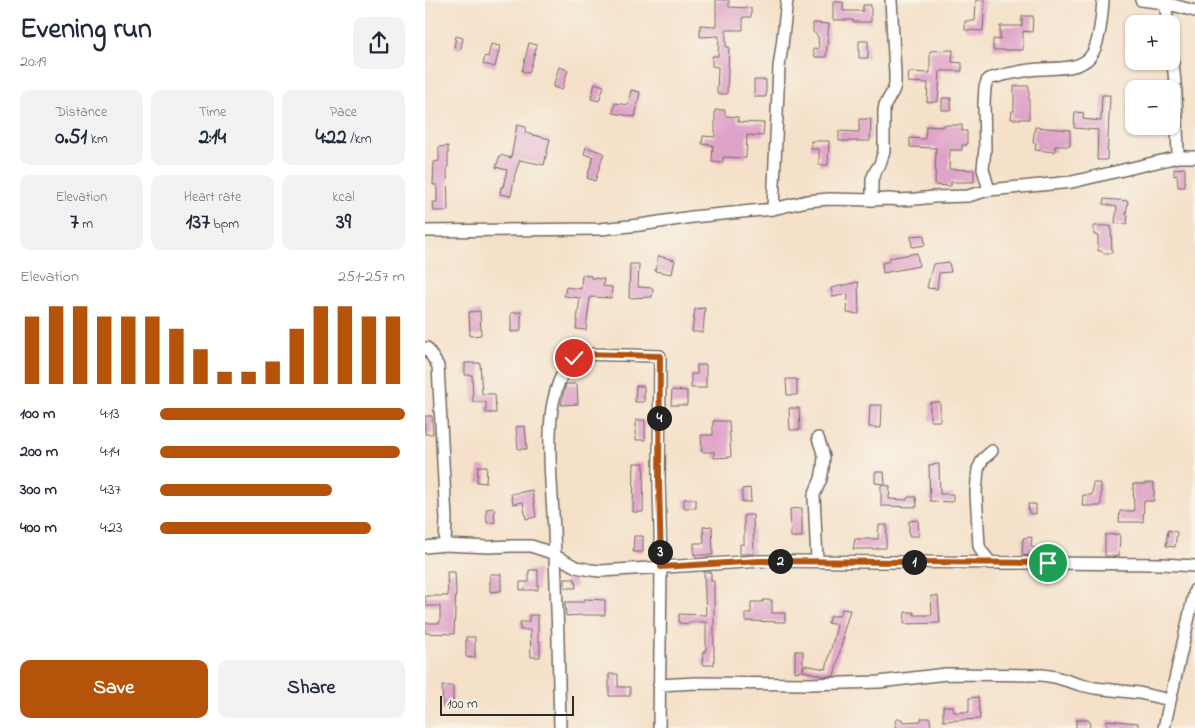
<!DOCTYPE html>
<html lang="en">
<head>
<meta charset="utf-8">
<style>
	:root { --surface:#fff; --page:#f2f2f3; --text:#1f2937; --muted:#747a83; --accent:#b45309 }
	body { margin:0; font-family:"Indie Flower",sans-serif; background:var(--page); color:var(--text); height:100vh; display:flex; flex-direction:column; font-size:19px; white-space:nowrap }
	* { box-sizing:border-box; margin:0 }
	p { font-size:16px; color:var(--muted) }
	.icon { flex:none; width:28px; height:28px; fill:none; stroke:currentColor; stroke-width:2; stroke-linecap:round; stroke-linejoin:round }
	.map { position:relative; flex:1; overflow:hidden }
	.drawer { display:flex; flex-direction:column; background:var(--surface); width:425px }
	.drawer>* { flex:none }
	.tools { position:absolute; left:700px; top:15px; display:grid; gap:10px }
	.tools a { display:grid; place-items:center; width:55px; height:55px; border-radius:10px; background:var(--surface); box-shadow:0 1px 4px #0004; font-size:25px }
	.scale { position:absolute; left:15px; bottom:12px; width:134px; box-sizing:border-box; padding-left:5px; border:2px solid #2b2b2b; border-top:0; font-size:14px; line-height:18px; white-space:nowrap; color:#2b2b2b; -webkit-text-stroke:4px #f7f3e8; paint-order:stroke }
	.pin { position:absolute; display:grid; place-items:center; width:42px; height:42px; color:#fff; margin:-21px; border:2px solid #fff; border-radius:50%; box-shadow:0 1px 5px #0007 }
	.km { position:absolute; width:25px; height:25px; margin:-12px; border-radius:50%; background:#222; color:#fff; font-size:14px; line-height:25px; text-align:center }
	.round { display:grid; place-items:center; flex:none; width:52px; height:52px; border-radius:10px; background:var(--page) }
	.headline { display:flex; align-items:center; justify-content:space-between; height:85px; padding:0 20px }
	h1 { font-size:28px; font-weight:800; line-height:38px }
	.stats { display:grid; grid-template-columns:repeat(3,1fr); gap:8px; height:85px; padding:5px 20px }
	.stats div { display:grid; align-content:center; border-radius:10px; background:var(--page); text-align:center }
	.stats b { font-size:21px; font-weight:800 }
	.stats small { font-size:14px; font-weight:400 }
	.stats p { font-size:14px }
	.chart { height:140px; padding:10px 20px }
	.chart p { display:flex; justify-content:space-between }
	.chart svg { width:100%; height:90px; margin-top:5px; stroke:var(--accent); stroke-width:6 }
	.action { display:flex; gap:10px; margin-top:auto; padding:10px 20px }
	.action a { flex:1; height:58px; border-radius:10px; background:var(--accent); color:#fff; font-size:20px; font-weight:800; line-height:58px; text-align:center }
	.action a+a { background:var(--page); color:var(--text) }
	ul { padding:0 20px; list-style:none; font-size:16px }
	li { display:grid; grid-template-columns:80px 60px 1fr; align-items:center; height:38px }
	li i { height:12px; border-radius:6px; background:var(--accent) }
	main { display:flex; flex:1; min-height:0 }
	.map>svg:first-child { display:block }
	.building { fill:#dfa3c8 }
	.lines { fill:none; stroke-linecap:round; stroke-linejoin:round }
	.minor-casing { stroke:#726b62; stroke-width:14 }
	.minor { stroke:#fff; stroke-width:11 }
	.route-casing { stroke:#fff; stroke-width:10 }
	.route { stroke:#b45309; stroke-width:6 }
</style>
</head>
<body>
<main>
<section class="drawer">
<div class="headline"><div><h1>Evening run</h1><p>20:19</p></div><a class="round"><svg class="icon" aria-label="share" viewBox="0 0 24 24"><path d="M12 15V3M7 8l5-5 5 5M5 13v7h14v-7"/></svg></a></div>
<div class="stats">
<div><p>Distance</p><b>0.51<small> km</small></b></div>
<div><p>Time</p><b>2:14</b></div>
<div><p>Pace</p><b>4:22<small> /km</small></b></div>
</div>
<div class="stats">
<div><p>Elevation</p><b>7<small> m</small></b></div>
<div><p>Heart rate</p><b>137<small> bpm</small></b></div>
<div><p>kcal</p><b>39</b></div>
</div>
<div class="chart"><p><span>Elevation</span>251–257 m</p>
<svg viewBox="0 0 160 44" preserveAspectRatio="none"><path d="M5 44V11M15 44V6M25 44V6M35 44V11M45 44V11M55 44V11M65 44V17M75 44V27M85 44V38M95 44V38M105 44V33M115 44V17M125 44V6M135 44V6M145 44V11M155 44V11"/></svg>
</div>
<ul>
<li><b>100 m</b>4:13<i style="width:100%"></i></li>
<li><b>200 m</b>4:14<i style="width:98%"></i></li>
<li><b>300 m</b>4:37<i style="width:70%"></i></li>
<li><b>400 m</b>4:23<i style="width:86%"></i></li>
</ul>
<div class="action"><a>Save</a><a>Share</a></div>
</section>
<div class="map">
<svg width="770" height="728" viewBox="0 0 770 728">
	<rect width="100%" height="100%" fill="#f7f3e8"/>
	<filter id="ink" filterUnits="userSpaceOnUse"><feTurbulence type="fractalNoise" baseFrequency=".02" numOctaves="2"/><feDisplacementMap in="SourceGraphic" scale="10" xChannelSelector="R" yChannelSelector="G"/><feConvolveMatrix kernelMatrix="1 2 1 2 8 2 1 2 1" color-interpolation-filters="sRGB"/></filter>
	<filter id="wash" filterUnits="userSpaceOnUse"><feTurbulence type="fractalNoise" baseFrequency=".0096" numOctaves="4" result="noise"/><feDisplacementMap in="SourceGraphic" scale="20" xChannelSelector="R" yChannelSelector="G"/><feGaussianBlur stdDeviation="1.12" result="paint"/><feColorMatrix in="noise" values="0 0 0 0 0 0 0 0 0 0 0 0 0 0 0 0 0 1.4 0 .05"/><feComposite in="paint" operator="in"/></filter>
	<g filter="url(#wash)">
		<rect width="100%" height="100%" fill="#f5e1c9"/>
		<g id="blocks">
			<path class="building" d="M291,0H304V7L326,8V17H318V30H301V47H304L302,94H292L293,67L287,66V56H293L294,36L275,37V25L291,26Z
				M551,0H560L558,31L540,30V21H550Z
				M408,2H418V11H438V5H446V22H428V20H408Z
				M597,16H608L607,32L598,31V50H568V39L575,40V26H597Z
				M388,23L404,24L401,57H390L388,49L394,48L393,36L388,32Z
				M31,36L38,38L36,49L29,48Z
				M434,41H443V58H434Z
				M104,43L112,45L104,73L97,71Z
				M66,44L75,46L70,67L58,64L60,56L63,57Z
				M528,50L527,62L537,63V71H515L513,102H502L503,83L483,82L484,72L505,73V51Z
				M134,67L143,70L137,90L128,87Z
				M329,80H341V97H329Z
				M170,83L179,86L174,101L166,99Z
				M589,86H604V119H586L587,111H589Z
				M206,90L215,92L210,117L188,113L190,103L203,105Z
				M677,95H685L682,160H672L673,130L649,128L650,112L659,113L658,119L676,121Z
				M517,98H526V110H517Z
				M290,110H300V116L313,117V122L339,123L338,136L322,135L321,158L298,157V163L287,162L288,145L277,144L278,136L290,137Z
				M434,119H446L445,141H414V131L434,132Z
				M92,125L101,127L100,133L125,139L119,165L95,160L90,174L86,196L75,194L76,187H78L82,170L71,167L75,155L86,158Z
				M517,125H537V131H542V145H537V150H525L524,169L549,170V182H526V186L510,185L511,148L485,147V138L500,139L501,126L517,127Z
				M610,127L645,130V146H630V152L610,150L611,143H608Z
				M386,141H404L403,165H394V149H386Z
				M23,146V167H22L23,211H9L8,202H12V185H8L9,162L14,161V147Z
				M161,147L179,153L170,181L162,178L168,157L159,154Z
				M760,168V187H753L752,175L749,176V169Z
				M679,199L703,201L701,215H703L702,224L690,223L692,207L678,204Z
				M669,226H686L687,253H678L677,251H673V235H669Z
				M499,235L500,245L487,247L486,236Z
				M492,253L494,266L458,273L457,263L465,261L464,258Z
				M233,256L250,260L247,274L230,271Z
				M524,262L526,272L514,273L512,289L502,288L508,264Z
				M205,264H214L213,287L228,288L227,297L204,298Z
				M157,275L166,276V278L179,279L178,286L187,287L186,298L165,297L161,330L151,329L155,298L139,296L141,287L156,289Z
				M433,282L434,314L422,313L423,294L408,297L406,288Z
				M280,308L278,332H267L270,309Z
				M55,311L56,335L45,336L44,312Z
				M96,312V331L86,332V313Z
				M40,363H55L57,394H70L71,413H61V402H48L47,375H40Z
				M272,365H281V388H266V374H272Z
				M361,379H372V395H362Z
				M141,384H152L153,404L136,405Z
				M211,386H219V402H210Z
				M247,390L262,391V405H246Z
				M505,402H515V421H505Z
				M445,405H457L456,428L444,427Z
				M364,408H374L375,430H365Z
				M0,416H7L8,434H0Z
				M211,420H220V440H211Z
				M288,421H304L306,457L289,458V452H277L276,435H288Z
				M100,426L102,449H93L91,427Z
				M209,463H219L218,512H208Z
				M514,464L515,494H528V502L505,501L504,465Z
				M53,466H62L61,483L52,482Z
				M450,472H459L460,484L450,483Z
				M668,483H676V506H657L658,495H667Z
				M720,483H729V501H719L718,522H694L695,511H709L708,484H720Z
				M456,485L465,486L464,499L482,500L483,497H491L492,507L456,506Z
				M325,488L326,502H317V489Z
				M107,490L111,517L101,519L98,502L88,504L86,494Z
				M259,499H271V508H259Z
				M603,504H611V514L604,513Z
				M69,508L70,522L62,523L61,509Z
				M377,508V537H366L365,509Z
				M319,515H328L329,554H315V544H319Z
				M493,520L494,536H484V521Z
				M454,525H462L461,548H452V549H428L430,539H453Z
				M287,526L288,555H269V543H279L278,527Z
				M743,530L752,532L750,547L741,546Z
				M695,534L694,556H680V535Z
				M209,536H218V552H208Z
				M607,537L606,547L610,548V556L597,555L598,538Z
				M104,570H113V590H95V582H104Z
				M22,572H30L31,590L29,634L0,633V623H15V606H0V596H23Z
				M279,572H286V581H289V665H277L278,652H281V622H265V624L254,623V614L281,615Z
				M65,574H76V591L65,592Z
				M140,579H150L151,588H140Z
				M506,596H513L515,623L479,624L480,612H489V615H507Z
				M159,599L180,600V615H157L141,616L140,602H159Z
				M338,600H347V613H360V622L320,621V613H326V602H338Z
				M417,609L425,610L418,634L419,635L409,676H400L378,671L370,672V651H378V670L379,665L401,669L412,625L403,623L406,616H414Z
				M104,615H113V641H115V657H106L105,630H95V622H104Z
				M41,637H50V658L41,657Z
				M184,674H193V687H205V696H184Z
				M17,686H28V708H18Z
				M553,697L555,719L518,721V706H528L529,712H544V698Z
				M496,718H505L506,728H470L471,719H477L478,722L496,721Z
				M651,720H664L665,728H651Z
				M682,720L713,723V728H681Z"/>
		</g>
	</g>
	<g filter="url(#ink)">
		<use href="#blocks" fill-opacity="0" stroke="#726b62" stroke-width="1"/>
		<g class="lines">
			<defs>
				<path id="minor" d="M716,0L740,3L770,11
					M741,0L740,3L743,24
					M746,44L751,92L753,157
					M564,190L558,169L560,149L559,103L560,87L563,79C577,75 591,72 605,70C622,67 652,72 665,57C675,45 677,15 678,0
					M447,200V179L450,172L455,164L459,151V110L460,105L468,91L470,85V73L466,0
					M348,209L354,67L357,46L362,0
					M0,231L175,229L215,225L267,217L348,209L382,201L404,199L447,200L464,199L474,200L491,199L509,197L543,196L564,190L647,182L753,157H770
					M0,348H2L13,366L21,519L20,545
					M0,547L20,545L64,547L87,546H106L124,552L151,567L166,570L176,571L335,561L737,564L770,566
					M392,561L389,495L396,479L398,468L399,457L397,450L393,438
					M566,563L557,552L554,546L551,492L553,469L558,459L567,451
					M234,685L271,683L384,684L454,682L521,674L617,675L630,677L656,685L670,688L714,693L745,700
					M135,728C134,662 132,596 129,530C127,492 122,445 127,408C130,392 135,371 148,359C150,357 154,356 158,354L235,356L234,480L236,567L234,728
					M739,728L770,590"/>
			</defs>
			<use href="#minor" class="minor-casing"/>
			<use href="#minor" class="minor"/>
		</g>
	</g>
	<g class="lines" filter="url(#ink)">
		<defs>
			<path id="route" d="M149,358L158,354L235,356L234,480L236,567L335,561L623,563"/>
		</defs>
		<use href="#route" class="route-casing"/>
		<use href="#route" class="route"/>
	</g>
</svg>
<div class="tools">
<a>+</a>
<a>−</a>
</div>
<div class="scale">100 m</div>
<div class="pin" style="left:623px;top:563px;background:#1e9e55"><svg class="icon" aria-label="arrive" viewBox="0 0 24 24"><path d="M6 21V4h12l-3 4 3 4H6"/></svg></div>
<div class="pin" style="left:149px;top:358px;background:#d93025"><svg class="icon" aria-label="check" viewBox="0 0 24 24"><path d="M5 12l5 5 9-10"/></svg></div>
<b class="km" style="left:489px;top:562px">1</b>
<b class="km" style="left:355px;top:561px">2</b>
<b class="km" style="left:235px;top:552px">3</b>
<b class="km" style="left:234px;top:418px">4</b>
</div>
</main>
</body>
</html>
